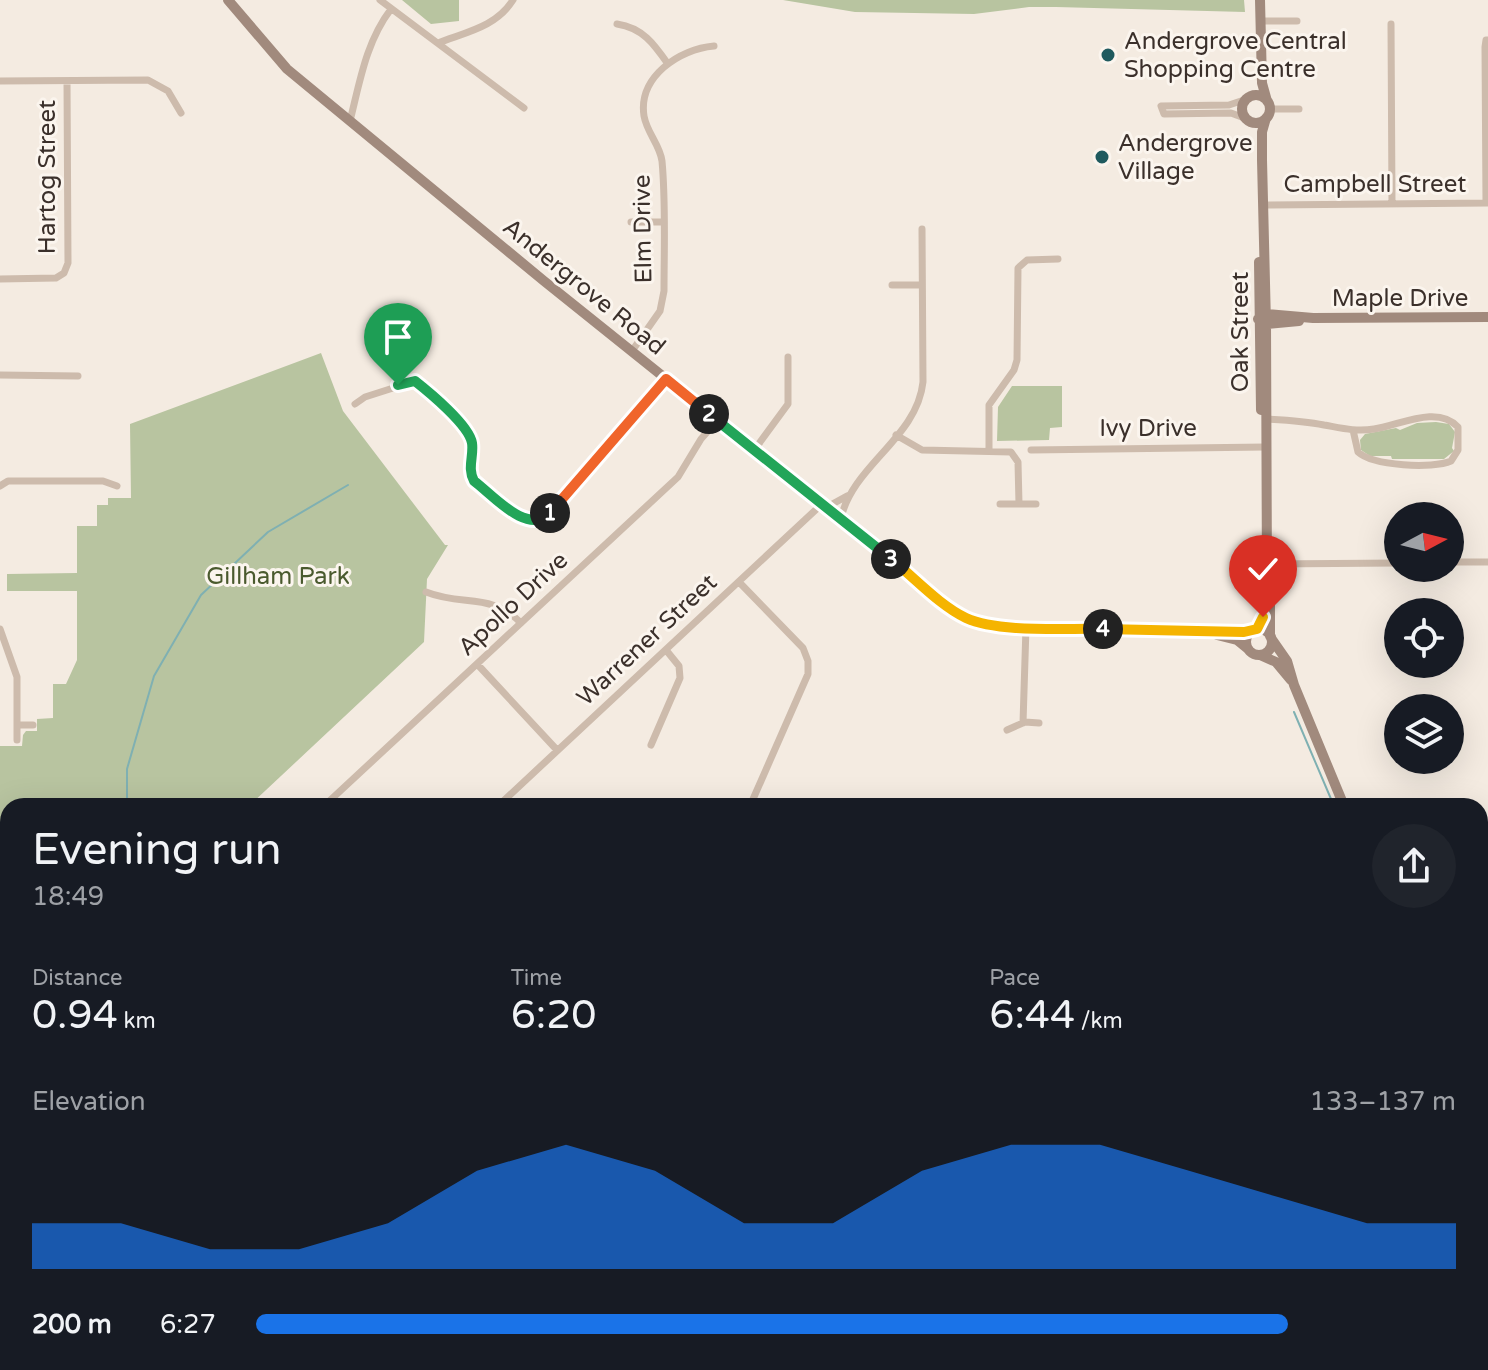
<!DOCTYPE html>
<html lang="en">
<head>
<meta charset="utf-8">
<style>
	:root { --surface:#171b24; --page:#20242c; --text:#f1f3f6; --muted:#9ea1a6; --accent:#1a73e8 }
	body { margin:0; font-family:"Varela Round",sans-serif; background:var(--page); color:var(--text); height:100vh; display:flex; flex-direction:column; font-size:30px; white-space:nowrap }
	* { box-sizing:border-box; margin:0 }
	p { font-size:26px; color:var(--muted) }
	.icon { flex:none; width:44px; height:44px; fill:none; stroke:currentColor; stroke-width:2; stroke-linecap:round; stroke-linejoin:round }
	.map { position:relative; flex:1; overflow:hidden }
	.drawer { position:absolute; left:0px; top:798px; width:1488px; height:572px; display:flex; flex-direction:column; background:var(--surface); border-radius:24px 24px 0 0; box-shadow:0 8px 32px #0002 }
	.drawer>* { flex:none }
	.needle { width:52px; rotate:83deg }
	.fabs { position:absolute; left:1384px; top:502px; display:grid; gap:16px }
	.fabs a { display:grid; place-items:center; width:80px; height:80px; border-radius:50%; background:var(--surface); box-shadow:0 8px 32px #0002; font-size:40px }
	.pin { position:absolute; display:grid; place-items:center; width:68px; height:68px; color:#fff; margin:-82px -34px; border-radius:50% 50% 50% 0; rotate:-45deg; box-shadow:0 0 8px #0007 }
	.pin .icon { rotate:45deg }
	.km { position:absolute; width:40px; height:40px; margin:-20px; border-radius:50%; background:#222; color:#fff; font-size:22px; line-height:40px; text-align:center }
	.round { display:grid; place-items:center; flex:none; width:84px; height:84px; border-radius:42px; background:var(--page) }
	.overview { display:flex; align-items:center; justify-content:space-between; height:136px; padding:0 32px }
	h1 { font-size:44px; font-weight:600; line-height:60px }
	.metrics { display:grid; grid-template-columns:repeat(3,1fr); gap:12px; height:136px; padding:8px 32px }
	.metrics div { display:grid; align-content:center }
	.metrics b { font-size:40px; font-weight:600 }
	.metrics small { font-size:22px; font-weight:400 }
	.metrics p { font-size:22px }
	.chart { height:224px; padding:16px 32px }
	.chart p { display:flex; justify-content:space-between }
	.chart svg { width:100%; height:144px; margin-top:8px; fill:var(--accent); opacity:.7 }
	ul { padding:0 32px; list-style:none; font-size:26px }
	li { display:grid; grid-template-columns:128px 96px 1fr; align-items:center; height:60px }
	li i { height:20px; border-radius:10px; background:var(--accent) }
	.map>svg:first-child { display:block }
	.green { fill:#b8c4a0 }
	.water { fill:#7fb0b2 }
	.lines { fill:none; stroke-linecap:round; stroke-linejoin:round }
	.stream { stroke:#7fb0b2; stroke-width:2 }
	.street { stroke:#cdbbac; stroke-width:7 }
	.secondary { stroke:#a18a7d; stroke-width:10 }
	.split-1-casing { stroke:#fff; stroke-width:16 }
	.split-2-casing { stroke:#fff; stroke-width:16 }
	.split-3-casing { stroke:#fff; stroke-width:16 }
	.split-4-casing { stroke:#fff; stroke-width:16 }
	.split-5-casing { stroke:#fff; stroke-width:16 }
	.split-1 { stroke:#22a559; stroke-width:10 }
	.split-2 { stroke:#f0652b; stroke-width:10 }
	.split-3 { stroke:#22a559; stroke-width:10 }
	.split-4 { stroke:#f5b400; stroke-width:10 }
	.split-5 { stroke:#f5b400; stroke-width:10 }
	.poi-dot { fill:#1f5a5e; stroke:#fbf5ee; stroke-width:3 }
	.labels { text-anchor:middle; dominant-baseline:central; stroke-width:6; stroke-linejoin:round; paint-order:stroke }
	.poi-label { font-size:24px; fill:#3b302b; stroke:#fbf5ee; text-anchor:start }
	.street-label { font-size:24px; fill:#3b302b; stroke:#fbf5ee }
	.park-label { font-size:24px; fill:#4a5a2e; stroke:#fbf5ee }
</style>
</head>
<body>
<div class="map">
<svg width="1488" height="1370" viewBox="0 0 1488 1370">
	<rect width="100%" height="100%" fill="#f4ebe1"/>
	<path class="green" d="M402,0H459V21L431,24Z
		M783,0H1244L1245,12L1056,7H1029L974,14L855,12Z
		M321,353L343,411L445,545H448L427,579L424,642L249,806H8V915L0,914V746H22L23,735L26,731H37V719L53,718V684H66L77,660V591H7V574L77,573V526H97V505H108V498H131L130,424Z
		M1012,386H1062V427L1050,428L1049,440L997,441L998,407Z
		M1436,422L1449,424L1455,432L1452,448L1454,451L1444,459H1392L1391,456H1370L1361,450L1360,440L1365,434L1396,428L1400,430L1417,423Z
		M1480,954H1488V1106L1480,1087Z
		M1480,1243L1488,1262V1370H1005V1362H1480Z"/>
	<path class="water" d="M351,1362H375L386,1370H326L335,1367H348Z"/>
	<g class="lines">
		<path class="stream" d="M1294,712L1334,806
			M127,806V769L154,676L201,595L268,532L348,485
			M0,1232L8,1239
			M268,1362L270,1370"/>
		<path class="street" d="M380,0L524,108
			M1260,21H1297
			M617,24C643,28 654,44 668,64
			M1391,24L1392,204
			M438,43C466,32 496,27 513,0
			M0,81L148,80L168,91L181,113
			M1270,109H1299
			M1247,119L1231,113L1164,114L1161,106L1229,105L1247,99
			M350,121C360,81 366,42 391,9
			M1486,203L1485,47L1486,40H1488
			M1263,205L1488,203
			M631,222H663
			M0,279L56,278L64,273L68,263L67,81
			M892,285H922
			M632,351L660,311L664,291C664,249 666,204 662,161C660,145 647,133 644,116C638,77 679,49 714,46
			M0,375L78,376
			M355,404L365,397L415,381L449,412L471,438V474L474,481C486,490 518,521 532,521C542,521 547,516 553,509L666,379
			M1267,419C1286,420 1305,421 1324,425C1341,428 1356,432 1374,429C1398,426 1437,404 1458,427V450L1451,461C1433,469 1373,466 1358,452L1353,430
			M896,435L922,450L1011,452L1018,462L1019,504
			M755,449L788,404V357
			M989,450V405L1014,370L1017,360L1018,268L1027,260L1058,259
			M1031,450L1265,447
			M0,486L8,481H103L117,486
			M1000,504H1036
			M827,507L847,496
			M841,518C853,465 917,438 923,382L922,229
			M1450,562H1488
			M1267,564L1398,563
			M739,582L803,648L808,661V674L750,806
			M426,592C464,607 490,592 521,623
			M0,629L17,677V740
			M478,665L557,750
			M1023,723L1026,627
			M17,725H33
			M1007,730L1025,722L1039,723
			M651,745L680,678L679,666L666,650
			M324,806L678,477L701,439L717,421
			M498,806L823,503"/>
		<path class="secondary" d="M228,0L287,69L544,281L958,613L993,626L1207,632L1254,630
			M1260,0L1262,83L1267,101
			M1242 109a14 14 0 1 1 28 0a14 14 0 1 1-28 0Z
			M1259,262L1261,410
			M1258,319L1266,314L1313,318L1488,317
			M1260,320L1266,324L1299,321
			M1270,601V636
			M1255,629L1263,617L1267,584L1266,324L1262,160V132L1266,118
			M1246 642a13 13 0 1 1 26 0a13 13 0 1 1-26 0Z
			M1217,635L1237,640L1248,649
			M1271,638L1287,661L1294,685L1344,806
			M1260,655L1276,662L1291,680
			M1480,1130L1488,1149"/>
	</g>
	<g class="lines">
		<defs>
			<path id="split-1" d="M398,385L415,381C429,392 469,425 472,443C474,456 467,468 474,481C493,495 527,536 550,513"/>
			<path id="split-2" d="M550,513L666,379L709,414"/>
			<path id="split-3" d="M709,414L891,559"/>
			<path id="split-4" d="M891,559C915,578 939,605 966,618C999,633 1065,628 1103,629"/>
			<path id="split-5" d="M1103,629L1244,632L1257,629L1263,617"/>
		</defs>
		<use href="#split-1" class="split-1-casing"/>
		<use href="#split-2" class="split-2-casing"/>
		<use href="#split-3" class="split-3-casing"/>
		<use href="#split-4" class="split-4-casing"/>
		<use href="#split-5" class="split-5-casing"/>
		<use href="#split-1" class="split-1"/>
		<use href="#split-2" class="split-2"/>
		<use href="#split-3" class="split-3"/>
		<use href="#split-4" class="split-4"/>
		<use href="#split-5" class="split-5"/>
	</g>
	<g class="poi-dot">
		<circle cx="1108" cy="55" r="8"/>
		<circle cx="1102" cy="157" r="8"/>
	</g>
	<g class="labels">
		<g class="poi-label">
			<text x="1124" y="41">Andergrove Central<tspan x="1124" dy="28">Shopping Centre</tspan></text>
			<text x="1118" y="143">Andergrove<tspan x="1118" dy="28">Village</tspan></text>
		</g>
		<g class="street-label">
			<text transform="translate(47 177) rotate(-90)">Hartog Street</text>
			<text x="1375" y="184">Campbell Street</text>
			<text transform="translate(643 229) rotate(-91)">Elm Drive</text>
			<text transform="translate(584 287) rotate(39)">Andergrove Road</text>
			<text x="1400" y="298">Maple Drive</text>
			<text transform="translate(1240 332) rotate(-90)">Oak Street</text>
			<text x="1148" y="428">Ivy Drive</text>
			<text transform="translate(513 604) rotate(-43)">Apollo Drive</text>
			<text transform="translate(647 640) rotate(-43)">Warrener Street</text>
		</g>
		<g class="park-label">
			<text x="278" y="576">Gillham Park</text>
		</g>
	</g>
</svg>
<div class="fabs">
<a><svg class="needle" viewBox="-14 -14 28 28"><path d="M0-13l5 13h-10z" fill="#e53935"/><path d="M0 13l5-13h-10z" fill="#9ea1a6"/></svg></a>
<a><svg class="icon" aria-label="locate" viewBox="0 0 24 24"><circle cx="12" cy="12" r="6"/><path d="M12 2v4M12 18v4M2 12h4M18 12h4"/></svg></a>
<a><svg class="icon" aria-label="layers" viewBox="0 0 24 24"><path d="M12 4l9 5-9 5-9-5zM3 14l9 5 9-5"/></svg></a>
</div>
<div class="pin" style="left:398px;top:385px;background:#1e9e55"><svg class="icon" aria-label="arrive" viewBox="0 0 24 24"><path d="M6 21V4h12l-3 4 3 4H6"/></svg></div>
<div class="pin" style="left:1263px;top:617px;background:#d93025"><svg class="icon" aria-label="check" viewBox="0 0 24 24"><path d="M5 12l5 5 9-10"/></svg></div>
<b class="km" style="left:550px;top:513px">1</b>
<b class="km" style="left:709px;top:414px">2</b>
<b class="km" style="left:891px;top:559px">3</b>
<b class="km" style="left:1103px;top:629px">4</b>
<section class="drawer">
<div class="overview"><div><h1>Evening run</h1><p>18:49</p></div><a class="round"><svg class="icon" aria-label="share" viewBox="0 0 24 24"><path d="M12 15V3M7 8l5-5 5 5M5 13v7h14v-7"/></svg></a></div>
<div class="metrics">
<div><p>Distance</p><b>0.94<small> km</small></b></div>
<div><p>Time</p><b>6:20</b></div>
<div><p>Pace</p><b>6:44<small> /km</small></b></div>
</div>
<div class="chart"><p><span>Elevation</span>133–137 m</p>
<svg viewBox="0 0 160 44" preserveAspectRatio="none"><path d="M0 44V30L10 30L20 38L30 38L40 30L50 14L60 6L70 14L80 30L90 30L100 14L110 6L120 6L130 14L140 22L150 30L160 30V44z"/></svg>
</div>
<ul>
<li><b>200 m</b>6:27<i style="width:86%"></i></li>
</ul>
</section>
</div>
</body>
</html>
